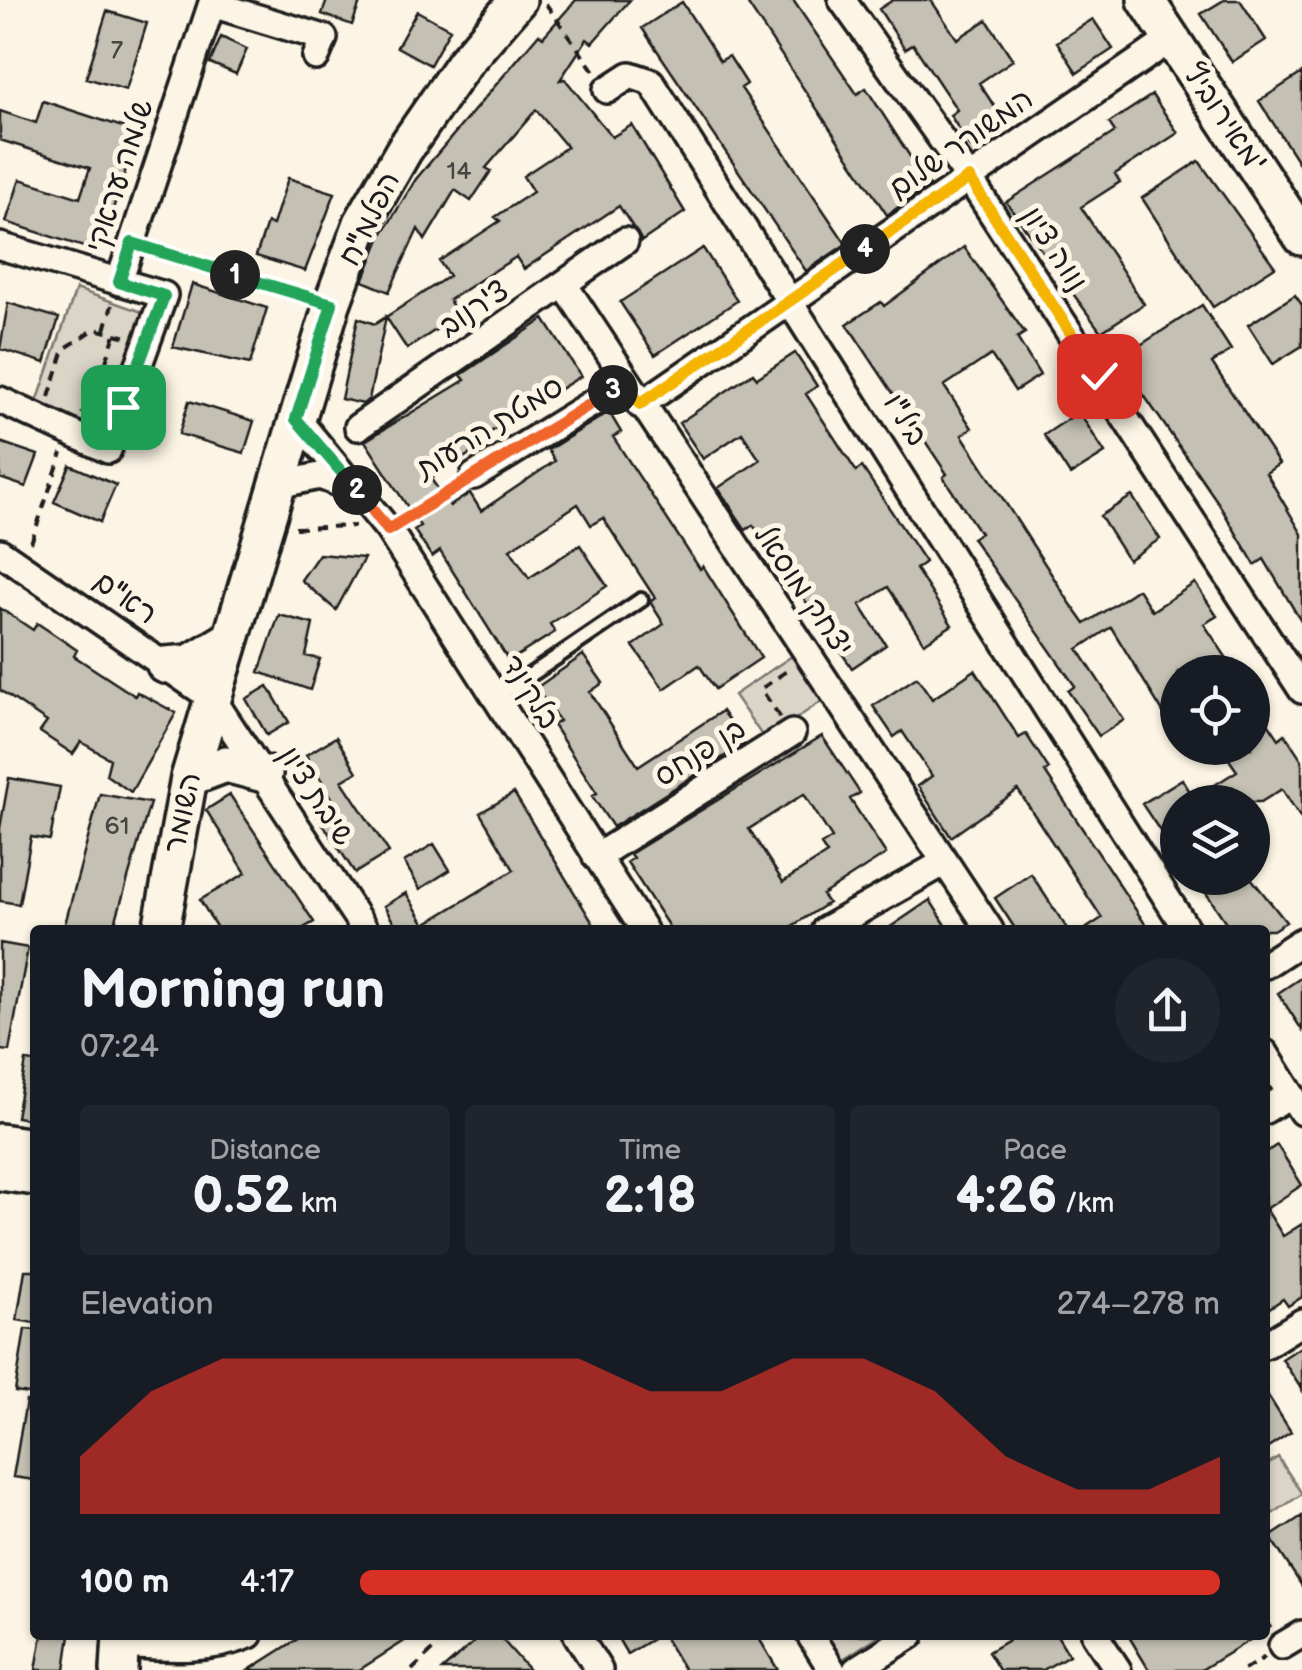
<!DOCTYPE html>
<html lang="en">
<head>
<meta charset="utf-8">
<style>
	:root { --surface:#171b24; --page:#20242c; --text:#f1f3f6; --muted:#9ea1a6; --accent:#d93025 }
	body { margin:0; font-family:"Balsamiq Sans","Playpen Sans Hebrew",sans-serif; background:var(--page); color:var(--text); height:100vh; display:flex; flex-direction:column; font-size:38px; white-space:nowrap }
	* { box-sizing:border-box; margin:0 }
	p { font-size:32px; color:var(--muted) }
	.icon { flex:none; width:55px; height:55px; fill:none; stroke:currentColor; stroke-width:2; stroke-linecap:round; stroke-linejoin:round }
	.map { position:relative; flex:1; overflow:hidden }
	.side { position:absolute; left:30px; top:925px; width:1240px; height:715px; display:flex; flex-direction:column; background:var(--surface); border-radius:10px; box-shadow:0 2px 8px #0004 }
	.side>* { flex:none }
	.fabs { position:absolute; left:1160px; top:655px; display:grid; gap:20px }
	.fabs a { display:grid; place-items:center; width:110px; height:110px; border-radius:50%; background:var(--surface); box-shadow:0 2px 8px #0004; font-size:50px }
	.pin { position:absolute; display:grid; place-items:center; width:85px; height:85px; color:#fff; margin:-42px; border-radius:20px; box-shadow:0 5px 15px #0006 }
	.km { position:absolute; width:50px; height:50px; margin:-25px; border-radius:50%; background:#222; color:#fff; font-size:28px; line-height:50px; text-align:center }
	.round { display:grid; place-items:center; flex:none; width:105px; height:105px; border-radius:52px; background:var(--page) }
	.summary { display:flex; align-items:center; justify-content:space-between; height:170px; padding:0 50px }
	h1 { font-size:55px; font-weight:800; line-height:75px }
	.metrics { display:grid; grid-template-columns:repeat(3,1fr); gap:15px; height:170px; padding:10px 50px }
	.metrics div { display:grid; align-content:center; border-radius:10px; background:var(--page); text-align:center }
	.metrics b { font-size:50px; font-weight:800 }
	.metrics small { font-size:28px; font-weight:400 }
	.metrics p { font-size:28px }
	.chart { height:280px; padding:20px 50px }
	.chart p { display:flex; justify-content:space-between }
	.chart svg { width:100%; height:180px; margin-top:10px; fill:var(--accent); opacity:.7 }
	ul { padding:0 50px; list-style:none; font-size:32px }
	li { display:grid; grid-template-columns:160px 120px 1fr; align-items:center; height:75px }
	li i { height:25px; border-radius:12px; background:var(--accent) }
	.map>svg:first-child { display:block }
	.green { fill:#dbd5c8; stroke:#7c7872; stroke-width:2.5 }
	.building { fill:#c4c0b3; stroke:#1c1c1c; stroke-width:2.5; fill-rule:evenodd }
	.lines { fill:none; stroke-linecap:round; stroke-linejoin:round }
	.lane-casing { stroke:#1c1c1c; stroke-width:20 }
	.street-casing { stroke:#1c1c1c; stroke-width:32 }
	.secondary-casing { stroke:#1c1c1c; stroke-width:42 }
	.path { stroke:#1c1c1c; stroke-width:4; stroke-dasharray:10 8; stroke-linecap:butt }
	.lane { stroke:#fcf5e5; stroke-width:12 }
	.street { stroke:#fcf5e5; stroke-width:25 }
	.secondary { stroke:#fcf5e5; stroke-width:35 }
	.split-1-casing { stroke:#fff; stroke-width:20 }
	.split-2-casing { stroke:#fff; stroke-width:20 }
	.split-3-casing { stroke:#fff; stroke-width:20 }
	.split-4-casing { stroke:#fff; stroke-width:20 }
	.split-5-casing { stroke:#fff; stroke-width:20 }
	.split-1 { stroke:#22a559; stroke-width:12 }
	.split-2 { stroke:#22a559; stroke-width:12 }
	.split-3 { stroke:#f0652b; stroke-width:12 }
	.split-4 { stroke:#f5b400; stroke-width:12 }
	.split-5 { stroke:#f5b400; stroke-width:12 }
	.labels { text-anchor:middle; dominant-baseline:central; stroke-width:10; stroke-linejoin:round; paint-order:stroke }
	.number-label { font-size:25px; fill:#464542 }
	.street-label { font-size:30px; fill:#1c1c1c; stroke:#fcf5e5 }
</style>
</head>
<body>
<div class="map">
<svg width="1302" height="1670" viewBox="0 0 1302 1670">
	<rect width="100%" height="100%" fill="#fcf5e5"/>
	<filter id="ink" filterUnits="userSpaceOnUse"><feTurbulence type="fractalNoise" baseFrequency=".01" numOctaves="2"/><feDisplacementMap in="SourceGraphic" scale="20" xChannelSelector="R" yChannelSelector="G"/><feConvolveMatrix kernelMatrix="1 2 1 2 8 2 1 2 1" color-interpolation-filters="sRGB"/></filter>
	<g filter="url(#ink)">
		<path class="green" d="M76,289L145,313L99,435L35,408Z
			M795,654L825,699L765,740L734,695Z
			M1278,1457L1302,1494L1265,1519V1466Z
			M827,1635H880L843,1659Z"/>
		<path class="building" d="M327,0H361L352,25L322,14Z
			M576,0H630L592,43L587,39L560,80L565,79L612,137L632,125L685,212L642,241L619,206L524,269L516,257L449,300L458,315L407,349L386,317L369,399L363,404L341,399L358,318L375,324L449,276L439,261L500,221L495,217L533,192L523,176L567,147L536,110L486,168L491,171L471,201L455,190L425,240L418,229L389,292L363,281L381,236L416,179L539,34L543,37Z
			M745,0H793L857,94L866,88L929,186L887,215Z
			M893,0H931L957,39L987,20L1013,60L979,83L1008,127L973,151L950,115L957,110L913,44L905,49L879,9Z
			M1224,0H1240L1266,40L1232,62L1201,14Z
			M682,2L720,61L729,56L747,84L741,88L846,244L806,271L642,28Z
			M107,11L147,23L126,90L86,78Z
			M417,11L450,29L430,65L397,47Z
			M1093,19L1113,49L1077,73L1057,42Z
			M221,37L247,49L236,74L210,63Z
			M1302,73V168L1259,101Z
			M1152,95L1178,133L1115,174L1120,182L1081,207L1144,304L1101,332L1006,202L1115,132L1109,123Z
			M43,101L138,132L99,252L6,222L20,179L80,198L90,168L0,140V111L36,123Z
			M1199,161L1275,267L1213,307L1142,198Z
			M288,178L335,193L305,271L256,256L267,223L273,225Z
			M964,247L1025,333L1017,338L1040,375L1015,391L991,355L944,386L972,428L962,435L1068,600L1085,624L1138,589L1152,611L1195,583L1217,616L1204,624L1236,672H1178V705L1164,714L1111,627L1078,649L1124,720L1099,736L1068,691L1075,686L972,538L980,533L943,477L947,474L847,324L881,302L884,306Z
			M703,248L737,301L655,355L620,302Z
			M192,284L267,308L250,364L173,347Z
			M1295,295L1302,305V346L1273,364L1248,325Z
			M8,303L59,318L45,363L0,349Z
			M1202,305L1231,350L1212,363L1279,464L1266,473L1302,534V623L1264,559L1255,565L1219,504L1119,359Z
			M544,319L581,376L478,440L482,446L431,479L450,506L470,493L481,511L555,461L548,450L609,412L621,432L613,437L700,569L703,566L761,658L715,689L699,665L664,689L633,646L664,624L650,602L655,598L603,518L591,525L578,504L510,549L529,578L580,545L607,586L550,624L555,632L509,661L440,551L432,557L414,530L420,526L365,441L465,380L461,375Z
			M795,353L817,386L806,394L856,471L862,467L925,562L916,569L952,625L924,643L888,587L860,605L886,645L852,668L753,525L746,530L718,488L760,460L742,433L703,459L679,423L753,373L757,378Z
			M189,401L254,421L244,453L179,434Z
			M1079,412L1105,453L1070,475L1044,435Z
			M0,442L38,455L26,487L0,478Z
			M70,465L116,485L100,522L54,502Z
			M1132,496L1160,539L1128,560L1100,516Z
			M319,554L364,558L336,610L301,580Z
			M0,608L33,630L37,623L46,629L77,650L74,656L135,696L137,692L176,713L131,792L106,775L110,759L81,742L73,754L40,732L47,722L0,690Z
			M279,615L313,624L306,656L320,659L310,690L259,672Z
			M583,655L603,683L590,692L638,766L722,711L744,744L613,827L592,796L597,793L553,725L559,721L536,688Z
			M975,670L1019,738L1026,734L1049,769L1045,772L1149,930H1084L1102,918L1018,790L951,837L918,786L932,776L902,731L894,737L873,706L917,677L932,699Z
			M268,686L289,722L267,735L246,699Z
			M1252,699L1279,739L1285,734L1302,760V820L1282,789L1261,802H1178V858L1142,804L1182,779L1194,798L1237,771L1221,748H1252Z
			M822,736L860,793L850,799L886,854L822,895L828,903L786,930H671L627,862L633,858L630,854ZM804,794L832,838L821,845L827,854L783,882L749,829Z
			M336,737L357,772L342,781L389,852L355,873L315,812L334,801L306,755Z
			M9,778L60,787L50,840L31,837L19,904L0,901V828Z
			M514,793L597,930H398L384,906L406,893L425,924L514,870L480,813Z
			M100,794L150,803L113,930H84L65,924Z
			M230,795L314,922L300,930H218L200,900L246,873L206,810Z
			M434,844L450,870L420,889L404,862Z
			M1031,874L1068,930H1016L995,898Z
			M1196,878H1251L1286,922L1273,930H1231Z
			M930,900L949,930H886Z
			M0,943L28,948L9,1051L0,1050Z
			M1302,977V1030L1278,993Z
			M26,1061L35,1062V1120L16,1117Z
			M1277,1145L1302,1185L1266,1209L1283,1236L1302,1224V1297L1288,1306L1283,1299L1265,1311V1153Z
			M25,1270H35V1323L17,1320Z
			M25,1329L35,1330V1395L15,1392Z
			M1302,1346V1390L1282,1359Z
			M1265,1391L1291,1432L1265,1449Z
			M26,1401L35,1402V1480L13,1477Z
			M1302,1516V1586L1270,1537Z
			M42,1635H70L65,1670H36Z
			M304,1635H414L359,1670H249Z
			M482,1635H498L529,1670H442Z
			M616,1635H659L627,1654Z
			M663,1635H757L778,1670H684Z
			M1017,1635H1057L1069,1655L1043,1670H999L988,1652Z
			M1128,1635H1258L1201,1670H1149Z"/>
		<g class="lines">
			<defs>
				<path id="lane" d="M495,699L641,600"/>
				<path id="street" d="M842,0L969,178L1302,690
					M212,4L324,38L316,57
					M607,90L630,75L651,82L1187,930
					M0,246L164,295L108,450L0,400
					M119,282L213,0
					M565,286L990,930
					M640,405L1171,39
					M297,419L388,529L644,930
					M358,427L625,241
					M474,476L625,383
					M277,485L320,476L354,489
					M0,552L212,698L365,930
					M596,857L792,733
					M825,930L945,862
					M1265,965L1302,941
					M1265,1053L1302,1112
					M1265,1110L1291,1094
					M1265,1345L1302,1322
					M577,1635L599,1670
					M810,1635L832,1670
					M1095,1635L1118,1670
					M121,1645C164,1648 208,1652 249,1635
					M1282,1646L1302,1634
					M856,1670L911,1635"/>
				<path id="secondary" d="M1146,0L1302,237
					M165,665L190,663L230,639
					M189,778L226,764L264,774
					M161,930L189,778L332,304L362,223L404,150L464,63L518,0
					M0,1142L35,1147
					M0,1172L35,1177
					M119,1670L121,1635"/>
			</defs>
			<use href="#lane" class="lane-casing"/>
			<use href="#street" class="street-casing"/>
			<use href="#secondary" class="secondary-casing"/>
			<path class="path" d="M546,4L596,74
				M155,250L304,296
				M105,330L112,305
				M95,396L115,334
				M49,397L64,349L95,329L127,337
				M82,414L95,396L103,399
				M406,519L457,487
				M295,528L355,526
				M31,543L62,453
				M780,717L761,689L791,668
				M1265,1620L1271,1629
				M412,1670L449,1635
				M1244,1670L1265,1657"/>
			<use href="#lane" class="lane"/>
			<use href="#street" class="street"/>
			<use href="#secondary" class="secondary"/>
		</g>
	</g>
	<g class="lines" filter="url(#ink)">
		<defs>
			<path id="split-1" d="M123,407L164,296L119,282L132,243L235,275"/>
			<path id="split-2" d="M235,275L332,304L296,419L357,490"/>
			<path id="split-3" d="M357,490L388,530L613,390"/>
			<path id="split-4" d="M613,390L625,383L640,404L865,249"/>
			<path id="split-5" d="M865,249L969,178L1099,376"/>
		</defs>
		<use href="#split-1" class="split-1-casing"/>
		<use href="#split-2" class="split-2-casing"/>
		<use href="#split-3" class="split-3-casing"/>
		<use href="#split-4" class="split-4-casing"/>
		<use href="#split-5" class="split-5-casing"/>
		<use href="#split-1" class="split-1"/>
		<use href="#split-2" class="split-2"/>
		<use href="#split-3" class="split-3"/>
		<use href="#split-4" class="split-4"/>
		<use href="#split-5" class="split-5"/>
	</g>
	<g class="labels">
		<g class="number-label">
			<text x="117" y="50">7</text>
			<text x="459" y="171">14</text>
			<text x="117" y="826">61</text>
		</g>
		<g class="street-label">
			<text transform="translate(1224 118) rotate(56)">מאירוביץ'</text>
			<text transform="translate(961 144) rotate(-35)">המשורר שלום</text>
			<text transform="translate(120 176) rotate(-72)">שלמה עראקי</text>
			<text transform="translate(370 219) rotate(-64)">הפלמ"ח</text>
			<text transform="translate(1054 249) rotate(57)">נווה ציון</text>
			<text transform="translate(474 309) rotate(-34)">צ'רנוב</text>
			<text transform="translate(905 420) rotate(58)">ביל"ו</text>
			<text transform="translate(490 428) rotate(-32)">סמטת הרעות</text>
			<text transform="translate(803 591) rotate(56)">יצחק מוסאל</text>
			<text transform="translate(125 598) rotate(35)">רא"ם</text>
			<text transform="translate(530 692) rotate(58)">בלקינד</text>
			<text transform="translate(700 753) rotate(-32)">בן פנחס</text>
			<text transform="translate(316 796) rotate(57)">שיבת ציון</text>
			<text transform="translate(183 813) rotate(-78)">השומר</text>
		</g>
	</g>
</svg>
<div class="fabs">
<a><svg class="icon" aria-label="locate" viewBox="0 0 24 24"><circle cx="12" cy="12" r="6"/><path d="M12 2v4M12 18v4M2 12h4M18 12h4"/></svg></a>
<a><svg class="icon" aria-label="layers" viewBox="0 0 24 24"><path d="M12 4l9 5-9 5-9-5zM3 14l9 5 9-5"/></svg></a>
</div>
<div class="pin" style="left:123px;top:407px;background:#1e9e55"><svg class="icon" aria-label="arrive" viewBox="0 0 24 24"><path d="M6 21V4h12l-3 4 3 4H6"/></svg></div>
<div class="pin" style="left:1099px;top:376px;background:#d93025"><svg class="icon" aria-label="check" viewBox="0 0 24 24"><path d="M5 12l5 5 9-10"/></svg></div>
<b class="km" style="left:235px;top:275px">1</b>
<b class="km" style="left:357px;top:490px">2</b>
<b class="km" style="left:613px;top:390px">3</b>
<b class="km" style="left:865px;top:249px">4</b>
<section class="side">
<div class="summary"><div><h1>Morning run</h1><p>07:24</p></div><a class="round"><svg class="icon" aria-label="share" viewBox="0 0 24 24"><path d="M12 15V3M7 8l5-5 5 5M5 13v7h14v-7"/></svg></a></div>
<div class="metrics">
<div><p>Distance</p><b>0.52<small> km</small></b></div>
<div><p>Time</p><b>2:18</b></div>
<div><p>Pace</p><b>4:26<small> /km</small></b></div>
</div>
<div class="chart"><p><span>Elevation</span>274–278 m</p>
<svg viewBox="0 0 160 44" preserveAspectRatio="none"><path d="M0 44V30L10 14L20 6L30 6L40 6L50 6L60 6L70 6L80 14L90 14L100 6L110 6L120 14L130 30L140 38L150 38L160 30V44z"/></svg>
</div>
<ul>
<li><b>100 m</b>4:17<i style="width:100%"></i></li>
</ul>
</section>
</div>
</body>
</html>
